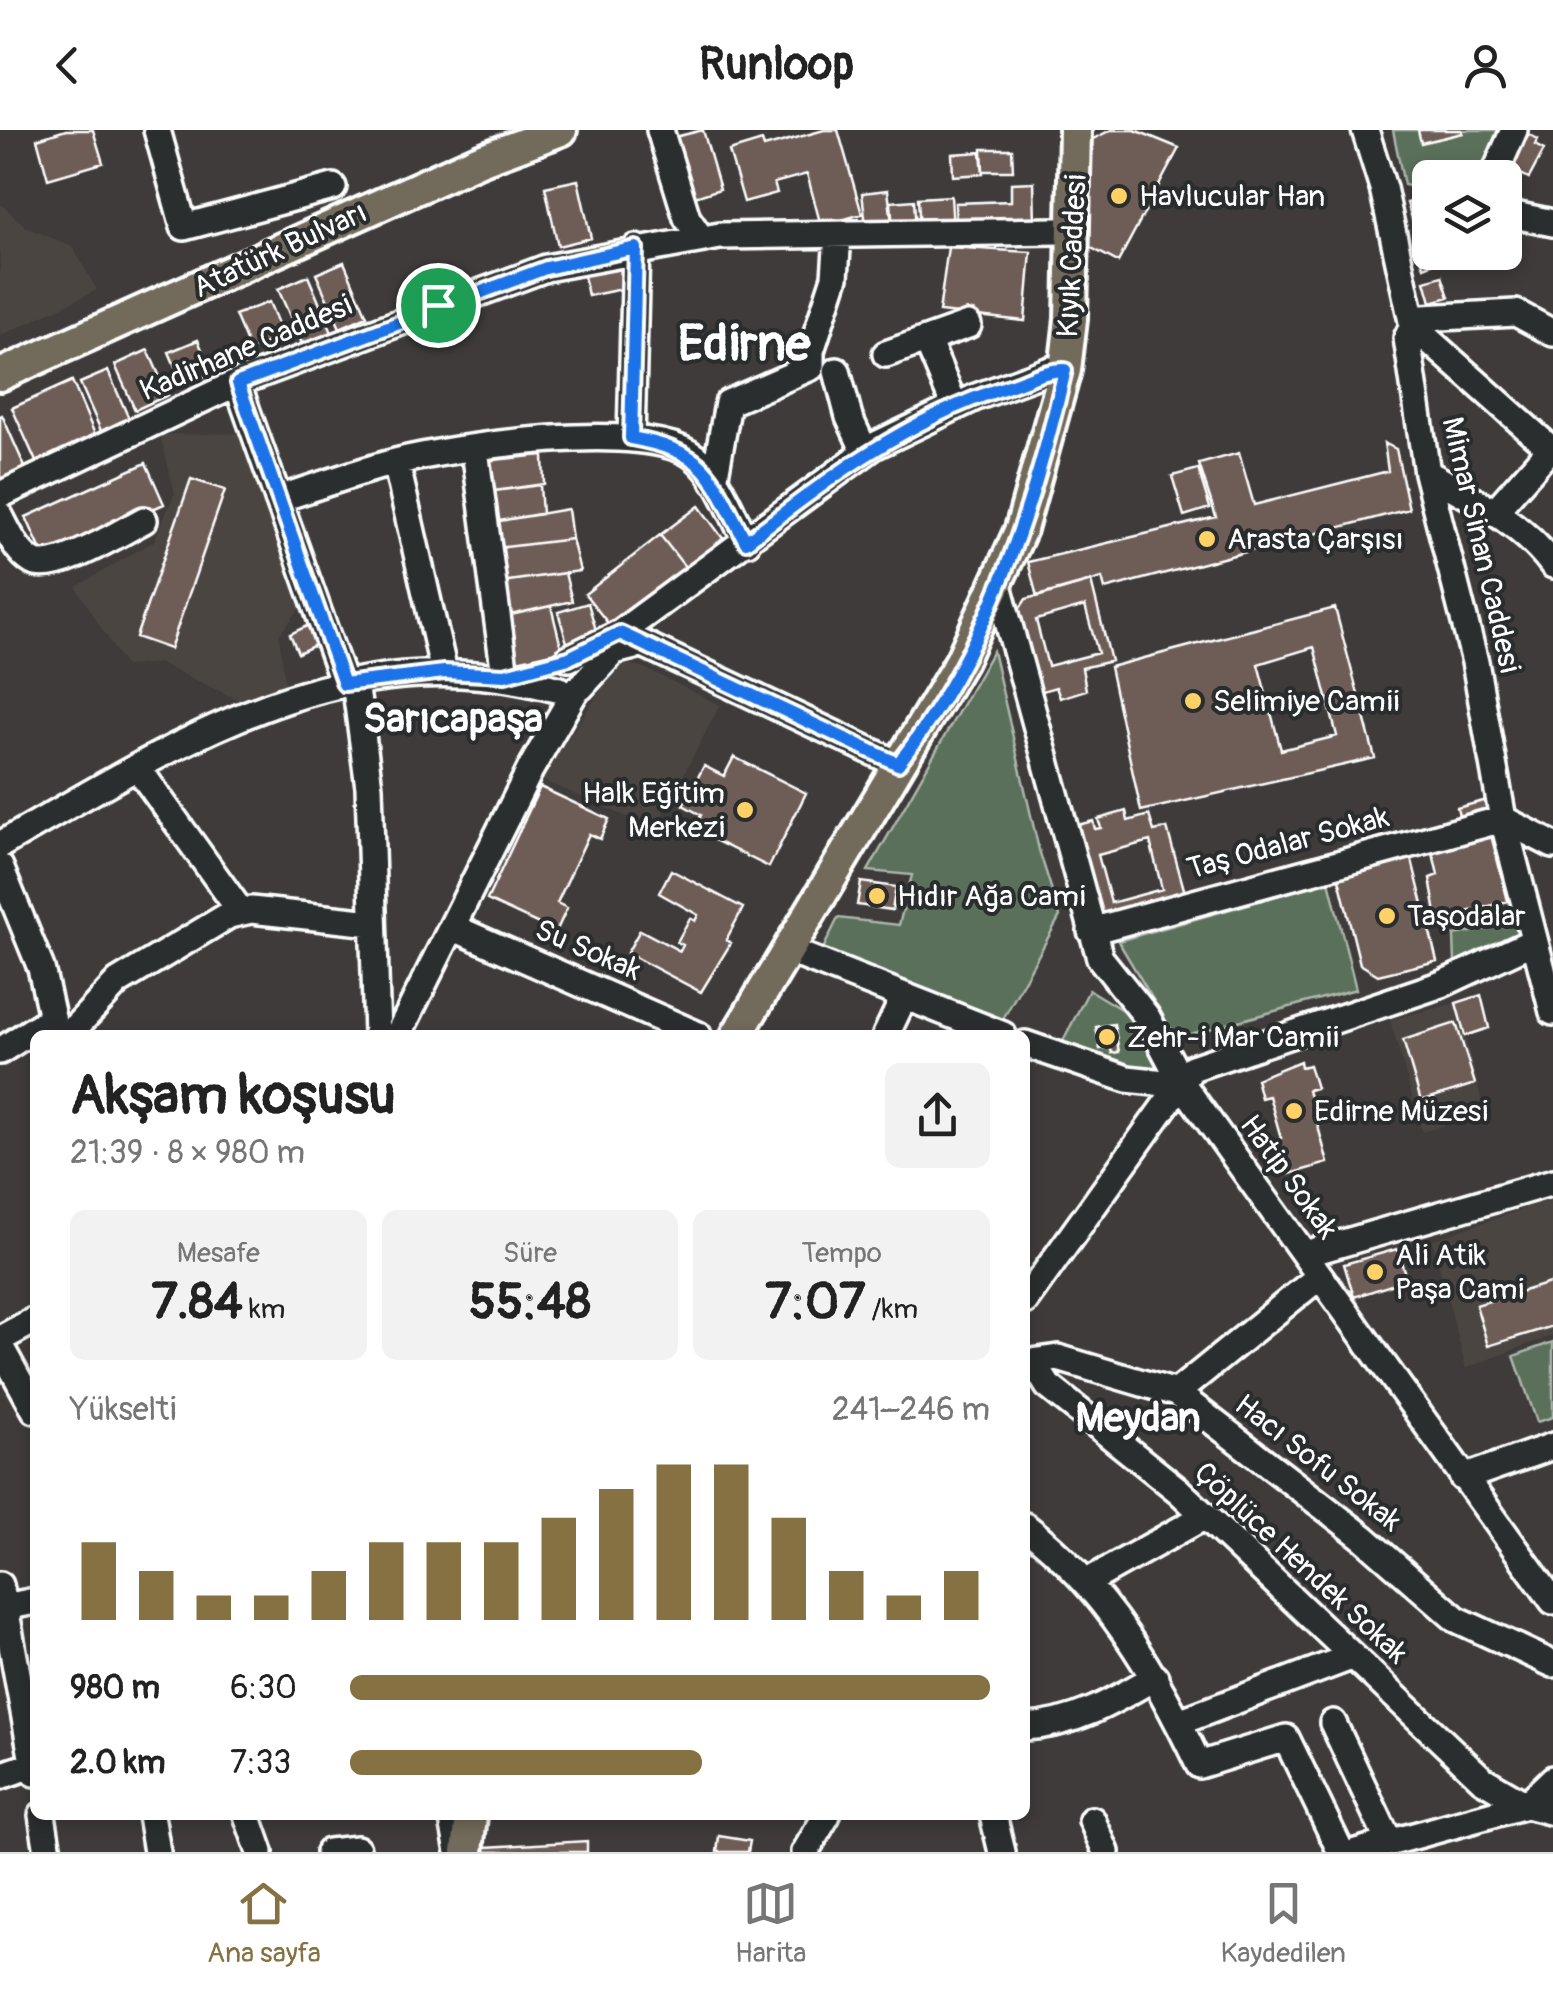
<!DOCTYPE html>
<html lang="tr">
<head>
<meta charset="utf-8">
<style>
	:root { --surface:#fff; --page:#f2f2f2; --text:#222; --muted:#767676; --line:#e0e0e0; --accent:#857141 }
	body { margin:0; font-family:Pangolin,sans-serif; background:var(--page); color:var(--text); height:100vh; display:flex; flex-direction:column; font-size:38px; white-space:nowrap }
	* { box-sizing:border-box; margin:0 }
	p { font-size:32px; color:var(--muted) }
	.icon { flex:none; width:55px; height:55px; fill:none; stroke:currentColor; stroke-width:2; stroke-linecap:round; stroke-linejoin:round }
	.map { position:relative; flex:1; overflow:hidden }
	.drawer { position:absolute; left:30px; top:900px; width:1000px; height:790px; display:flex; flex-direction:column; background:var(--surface); border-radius:15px; box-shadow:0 5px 15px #0003 }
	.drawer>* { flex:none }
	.buttons { position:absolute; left:1412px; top:30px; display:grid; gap:20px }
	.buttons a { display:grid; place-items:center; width:110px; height:110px; border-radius:15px; background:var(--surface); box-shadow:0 5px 15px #0003; font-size:50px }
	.pin { position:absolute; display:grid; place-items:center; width:85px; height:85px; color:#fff; margin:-42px; border:5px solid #fff; border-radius:50%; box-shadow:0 2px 10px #0007 }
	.round { display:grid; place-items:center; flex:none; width:105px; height:105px; border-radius:15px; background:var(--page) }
	.head { display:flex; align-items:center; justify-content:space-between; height:170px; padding:0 40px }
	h1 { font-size:55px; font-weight:700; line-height:75px }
	.stats { display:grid; grid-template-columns:repeat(3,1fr); gap:15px; height:170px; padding:10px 40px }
	.stats div { display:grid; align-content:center; border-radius:15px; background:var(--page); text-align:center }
	.stats b { font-size:50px; font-weight:700 }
	.stats small { font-size:28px; font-weight:400 }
	.stats p { font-size:28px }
	.chart { height:280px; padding:20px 40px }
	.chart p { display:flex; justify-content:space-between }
	.chart svg { width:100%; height:180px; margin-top:10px; stroke:var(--accent); stroke-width:6 }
	ul { padding:0 40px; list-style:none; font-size:32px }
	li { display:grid; grid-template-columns:160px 120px 1fr; align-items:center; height:75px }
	li i { height:25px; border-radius:12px; background:var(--accent) }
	header { display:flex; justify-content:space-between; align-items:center; height:130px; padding:0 40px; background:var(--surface); font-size:45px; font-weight:700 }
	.tab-bar { display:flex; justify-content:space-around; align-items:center; height:140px; border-top:2px solid var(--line); background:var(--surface); font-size:28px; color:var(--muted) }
	.tab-bar a { display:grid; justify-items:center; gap:5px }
	.tab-bar .selected { color:var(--accent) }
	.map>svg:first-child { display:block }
	.built { fill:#4c4543 }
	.green { fill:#5a6f5a; stroke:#acb7ac; stroke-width:2.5 }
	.building { fill:#6e5d57; stroke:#fff; stroke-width:2.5; fill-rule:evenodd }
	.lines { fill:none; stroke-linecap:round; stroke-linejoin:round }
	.minor-casing { stroke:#fff; stroke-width:32 }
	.major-casing { stroke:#fff; stroke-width:38 }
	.minor { stroke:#2a2d2e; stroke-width:25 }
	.major { stroke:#726b5a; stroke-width:30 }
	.route-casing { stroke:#fff; stroke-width:20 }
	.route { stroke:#1a73e8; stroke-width:12 }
	.poi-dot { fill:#ffd166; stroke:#2a2d2e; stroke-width:4 }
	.labels { text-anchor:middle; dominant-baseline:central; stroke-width:8; stroke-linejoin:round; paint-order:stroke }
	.poi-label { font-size:30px; fill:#fff; stroke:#2a2d2e; text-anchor:start }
	.street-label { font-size:30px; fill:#fff; stroke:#2a2d2e }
	.district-label { font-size:40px; font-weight:bold; fill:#fff; stroke:#2a2d2e }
	.town-label { font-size:50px; font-weight:bold; fill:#fff; stroke:#2a2d2e }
</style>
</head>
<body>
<header><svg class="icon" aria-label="back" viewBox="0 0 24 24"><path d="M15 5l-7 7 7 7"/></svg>Runloop<svg class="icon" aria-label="person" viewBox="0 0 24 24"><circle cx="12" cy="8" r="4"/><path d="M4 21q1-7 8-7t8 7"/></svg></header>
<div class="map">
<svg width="1553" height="1722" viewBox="0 0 1553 1722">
	<rect width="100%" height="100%" fill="#3e3b3a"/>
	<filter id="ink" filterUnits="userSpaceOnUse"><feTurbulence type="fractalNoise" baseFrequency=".01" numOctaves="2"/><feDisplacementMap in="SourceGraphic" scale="20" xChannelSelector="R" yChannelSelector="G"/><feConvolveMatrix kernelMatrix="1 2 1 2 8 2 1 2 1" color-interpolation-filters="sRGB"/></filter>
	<g filter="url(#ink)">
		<path class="built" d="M0,73L27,98L72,116L97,160L0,206Z
			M239,303L301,477L279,505L286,561L245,573L159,533L125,536L76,457L154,411L175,363L160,305Z
			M625,535L640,536L720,575L655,699L540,649L613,543Z
			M1456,873L1485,983L1422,1002L1390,890Z
			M1553,1069V1205L1466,1238L1432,1110Z"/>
		<path class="green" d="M1393,0H1504L1486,47L1430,48V60L1404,55Z
			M993,521L1039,720L1060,786L1003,889L823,819L838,788L899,795L912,745L868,741Z
			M1329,751L1356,859L1176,908L1118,811Z
			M1521,793L1518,822L1455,834L1454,805Z
			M1089,860L1127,883L1159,940L1144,943L1061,915Z
			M1553,1212V1287L1537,1292L1514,1226Z"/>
		<path class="building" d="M66,0H93L103,33L48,49L37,9Z
			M703,0L720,59L689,69L671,8Z
			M824,0H838L862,84L821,96L807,44L774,53L777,63L744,72L729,21L762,11L764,17Z
			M1111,0H1135L1179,18L1118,132L1086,115L1085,13Z
			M1418,0H1462L1463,3L1421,13Z
			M1522,1L1538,9L1535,15L1544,20L1529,48L1505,36Z
			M982,19H1012L1013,41H983Z
			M981,22L983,44L953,46L952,24Z
			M578,50L591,108L558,116L545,57Z
			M1034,52L1035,93L956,96L955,73L1011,71V53Z
			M888,60L893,101L867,104L862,63Z
			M951,66L953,99L920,101L918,68Z
			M914,70L916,99L893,101L891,72Z
			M1421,70L1428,94L1415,98L1407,73Z
			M1430,109V122H1436L1439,131L1424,137L1416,112Z
			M948,117L1031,122L1025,191L939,182Z
			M344,132L367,186L340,198L316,144Z
			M622,133L627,158L588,166L583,141Z
			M308,146L333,205L304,218L278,159Z
			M1442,146L1449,167L1431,172L1425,151Z
			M269,172L283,206L250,220L235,185Z
			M198,210L212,243L183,255L169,222Z
			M148,220L168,265L135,280L115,235Z
			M108,241L130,291L102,303L80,253Z
			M72,251L97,309L38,336L12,278Z
			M2,285L28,344L0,357V286Z
			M1384,313L1396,319L1409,379L1105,459L1102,448L1037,467L1028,432L1216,387L1199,334L1239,323L1254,375L1388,341Z
			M543,325L544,354L487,362L483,331Z
			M146,333L164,374L44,427L26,387Z
			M1198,339L1210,378L1184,386L1172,346Z
			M191,349L225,360L170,519L136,507Z
			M540,355L542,384L493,392L487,362Z
			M699,376L727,414L689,442L660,405Z
			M568,379L572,409L497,418L493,392Z
			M660,405L689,442L614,501L585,464Z
			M572,409L580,441L501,452L497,418Z
			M565,443L572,471L506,486L501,452Z
			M1091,451L1111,531L1082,538L1086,560L1060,568L1056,557L1032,564L1011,492L1026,469ZM1085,476L1098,523L1048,536L1036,490Z
			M588,473L598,507L568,516L558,482Z
			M551,476L562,521L517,531L506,486Z
			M1335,478L1375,628L1141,681L1110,537ZM1314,517L1337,606L1281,620L1258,534Z
			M311,494L320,513L298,523L290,504Z
			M734,627L806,663L769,737L694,700L701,685L683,675L704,636L724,646Z
			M540,657L609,689L600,709L589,704L557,773L567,778L556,802L487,770Z
			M1487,670L1491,685L1461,694L1457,678Z
			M1126,681L1128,691L1149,685L1154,701L1167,698L1187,770L1097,795L1070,697L1093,691L1095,699L1101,698L1098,689ZM1150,711L1162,759L1111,773L1098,725Z
			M1491,705L1508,771L1437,790L1430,748L1438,745L1432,719Z
			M1410,722L1437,831L1378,845L1360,834L1337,741Z
			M671,740L743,778L726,810L731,813L701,862L627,823L640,800L680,821L683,815L677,812L690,788L695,791L698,785L659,763Z
			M861,752L896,757L892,780L857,775Z
			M1481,865L1489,898L1465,906L1456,873Z
			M1456,893L1475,954L1421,971L1403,910Z
			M1114,894L1119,922L1112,923L1110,917L1100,919L1096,897Z
			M1300,931L1301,937L1309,935L1316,958L1308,960L1328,1033L1283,1046L1273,1010L1281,1008L1269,966L1261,968L1256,949Z
			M1397,1119L1407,1150L1354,1167L1344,1134Z
			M1553,1152V1196L1488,1216L1476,1175Z
			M719,1706L750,1711L748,1722H717Z
			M587,1711V1722H485V1717Z"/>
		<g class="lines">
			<defs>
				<path id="minor" d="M157,0L184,97L333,57
					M660,0L687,88L700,107
					M1365,0L1383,58L1413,196
					M1493,48L1514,0
					M1505,83L1553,93
					M1413,196L1407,208L1427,343L1475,532L1503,689L1553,882
					M1413,196L1553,321
					M1413,196L1423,188L1516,183L1553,203
					M927,210L955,277
					M886,224L968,195
					M837,241L849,287L865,322
					M237,253L344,554
					M631,308L636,118
					M475,320L505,545
					M396,332L444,542
					M1427,343C1473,369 1521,392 1553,435
					M714,351L728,273L811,237V221L835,147L838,105
					M0,365L237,253L546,138L720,106L1058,101
					M278,369C317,357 356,342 395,332C455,317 647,288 695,327C719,346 732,385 747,412
					M1495,381L1550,319
					M0,386C8,401 17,423 33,432C56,443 121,402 144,390
					M998,455L1100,828L1147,887L1183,955L1553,1471
					M620,503L898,634
					M569,528L620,503L874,316L976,267L1050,240
					M355,552L369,657L377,905
					M581,557L614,521L634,516
					M137,637L241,782
					M0,715C180,612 344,501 560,560
					M0,737L41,838L56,905
					M452,797L698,905
					M1091,801L1503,689L1553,715
					M790,821L1003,905
					M68,905L118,852L229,785L251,780L372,793
					M398,905L530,640L576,560
					M886,905L904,867
					M1025,914L1127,949L1183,955
					M0,921L50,889
					M1305,1124L1553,1052
					M1025,1171L1192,938L1442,854L1534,811
					M0,1209L35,1190
					M0,1216L35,1280
					M1025,1233L1058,1228L1176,1263L1364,1408L1456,1489L1553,1534
					M1035,1235L1048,1256L1179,1361L1482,1649L1526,1675
					M1176,1263L1320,1146
					M1463,1348L1553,1316
					M1025,1396C1106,1458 1156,1544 1199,1635L1286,1608L1341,1722
					M1087,1452L1205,1386
					M0,1455L5,1477L35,1471
					M5,1477L35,1643
					M1179,1592L1351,1527
					M1333,1593L1388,1710
					M1025,1597C1074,1595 1114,1571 1155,1547
					M0,1646L35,1634
					M1526,1675L1553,1649
					M42,1685L48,1722
					M151,1685L157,1722
					M247,1685L260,1722
					M452,1685L459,1722
					M993,1685L1002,1722
					M1092,1690L1106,1722
					M329,1722L357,1719
					M805,1722L827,1685
					M1356,1722L1526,1675L1553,1682"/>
				<path id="major" d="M0,245L480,30L561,0
					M737,905L961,531L1021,399L1065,240L1071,189L1075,0
					M467,1722L471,1685"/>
			</defs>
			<use href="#minor" class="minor-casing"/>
			<use href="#major" class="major-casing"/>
			<use href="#minor" class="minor"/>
			<use href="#major" class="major"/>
		</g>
	</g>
	<g class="lines" filter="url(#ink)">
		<defs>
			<path id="route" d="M636,118L631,308C711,323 710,345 746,412C828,348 906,290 1006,257C1026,251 1043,240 1065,240C1034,377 986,522 898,634L620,503L569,528L505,545L444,542L344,554L238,253L546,138Z"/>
		</defs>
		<use href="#route" class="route-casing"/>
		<use href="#route" class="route"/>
	</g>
	<g class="poi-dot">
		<circle cx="1119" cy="66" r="10"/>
		<circle cx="1207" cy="409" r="10"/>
		<circle cx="1193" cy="571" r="10"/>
		<circle cx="745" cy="680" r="10"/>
		<circle cx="877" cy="766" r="10"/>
		<circle cx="1387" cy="786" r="10"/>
		<circle cx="1107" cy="907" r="10"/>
		<circle cx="1294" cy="981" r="10"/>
		<circle cx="1375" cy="1142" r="10"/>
	</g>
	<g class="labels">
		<g class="poi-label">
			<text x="1139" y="66">Havlucular Han</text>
			<text x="1227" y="409">Arasta Çarşısı</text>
			<text x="1213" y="571">Selimiye Camii</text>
			<text x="725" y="663" text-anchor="end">Halk Eğitim<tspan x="725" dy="34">Merkezi</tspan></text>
			<text x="897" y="766">Hıdır Ağa Cami</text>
			<text x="1407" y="786">Taşodalar</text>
			<text x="1127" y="907">Zehr-i Mar Camii</text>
			<text x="1314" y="981">Edirne Müzesi</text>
			<text x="1395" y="1125">Ali Atik<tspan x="1395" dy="34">Paşa Cami</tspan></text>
		</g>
		<g class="street-label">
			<text transform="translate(280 120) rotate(-25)">Atatürk Bulvarı</text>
			<text transform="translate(1072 126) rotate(-87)">Kıyık Caddesi</text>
			<text transform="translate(246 218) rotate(-23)">Kadirhane Caddesi</text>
			<text transform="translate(1481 415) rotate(77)">Mimar Sinan Caddesi</text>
			<text transform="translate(1288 713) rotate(-15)">Taş Odalar Sokak</text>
			<text transform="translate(588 820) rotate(23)">Su Sokak</text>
			<text transform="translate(1289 1047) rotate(54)">Hatip Sokak</text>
			<text transform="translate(1318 1333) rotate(38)">Hacı Sofu Sokak</text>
			<text transform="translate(1301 1433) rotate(43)">Çöplüce Hendek Sokak</text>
		</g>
		<g class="district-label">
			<text x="453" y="589">Sarıcapaşa</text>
			<text x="1138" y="1288">Meydan</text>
		</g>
		<g class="town-label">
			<text x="744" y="214">Edirne</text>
		</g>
	</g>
</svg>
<div class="buttons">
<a><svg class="icon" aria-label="layers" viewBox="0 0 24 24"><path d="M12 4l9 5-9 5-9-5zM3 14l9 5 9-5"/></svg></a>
</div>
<div class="pin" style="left:438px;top:175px;background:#1e9e55"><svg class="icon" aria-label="arrive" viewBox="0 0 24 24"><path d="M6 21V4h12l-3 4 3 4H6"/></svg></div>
<section class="drawer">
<div class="head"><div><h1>Akşam koşusu</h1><p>21:39 · 8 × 980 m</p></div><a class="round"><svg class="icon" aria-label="share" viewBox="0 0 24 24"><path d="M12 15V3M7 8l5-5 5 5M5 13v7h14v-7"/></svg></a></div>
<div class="stats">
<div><p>Mesafe</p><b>7.84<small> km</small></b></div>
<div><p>Süre</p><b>55:48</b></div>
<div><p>Tempo</p><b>7:07<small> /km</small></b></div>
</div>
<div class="chart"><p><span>Yükselti</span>241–246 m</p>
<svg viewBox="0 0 160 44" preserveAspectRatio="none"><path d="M5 44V25M15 44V32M25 44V38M35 44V38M45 44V32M55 44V25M65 44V25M75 44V25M85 44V19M95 44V12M105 44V6M115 44V6M125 44V19M135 44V32M145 44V38M155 44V32"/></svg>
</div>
<ul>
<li><b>980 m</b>6:30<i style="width:100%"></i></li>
<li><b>2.0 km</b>7:33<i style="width:55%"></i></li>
</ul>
</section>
</div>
<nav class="tab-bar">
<a class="selected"><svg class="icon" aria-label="home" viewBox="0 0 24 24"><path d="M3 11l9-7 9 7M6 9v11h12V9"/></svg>Ana sayfa</a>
<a><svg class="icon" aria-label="map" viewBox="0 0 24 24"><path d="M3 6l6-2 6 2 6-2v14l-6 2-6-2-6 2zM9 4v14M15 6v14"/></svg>Harita</a>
<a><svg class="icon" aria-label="saved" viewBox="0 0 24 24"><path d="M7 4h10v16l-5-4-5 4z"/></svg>Kaydedilen</a>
</nav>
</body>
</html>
